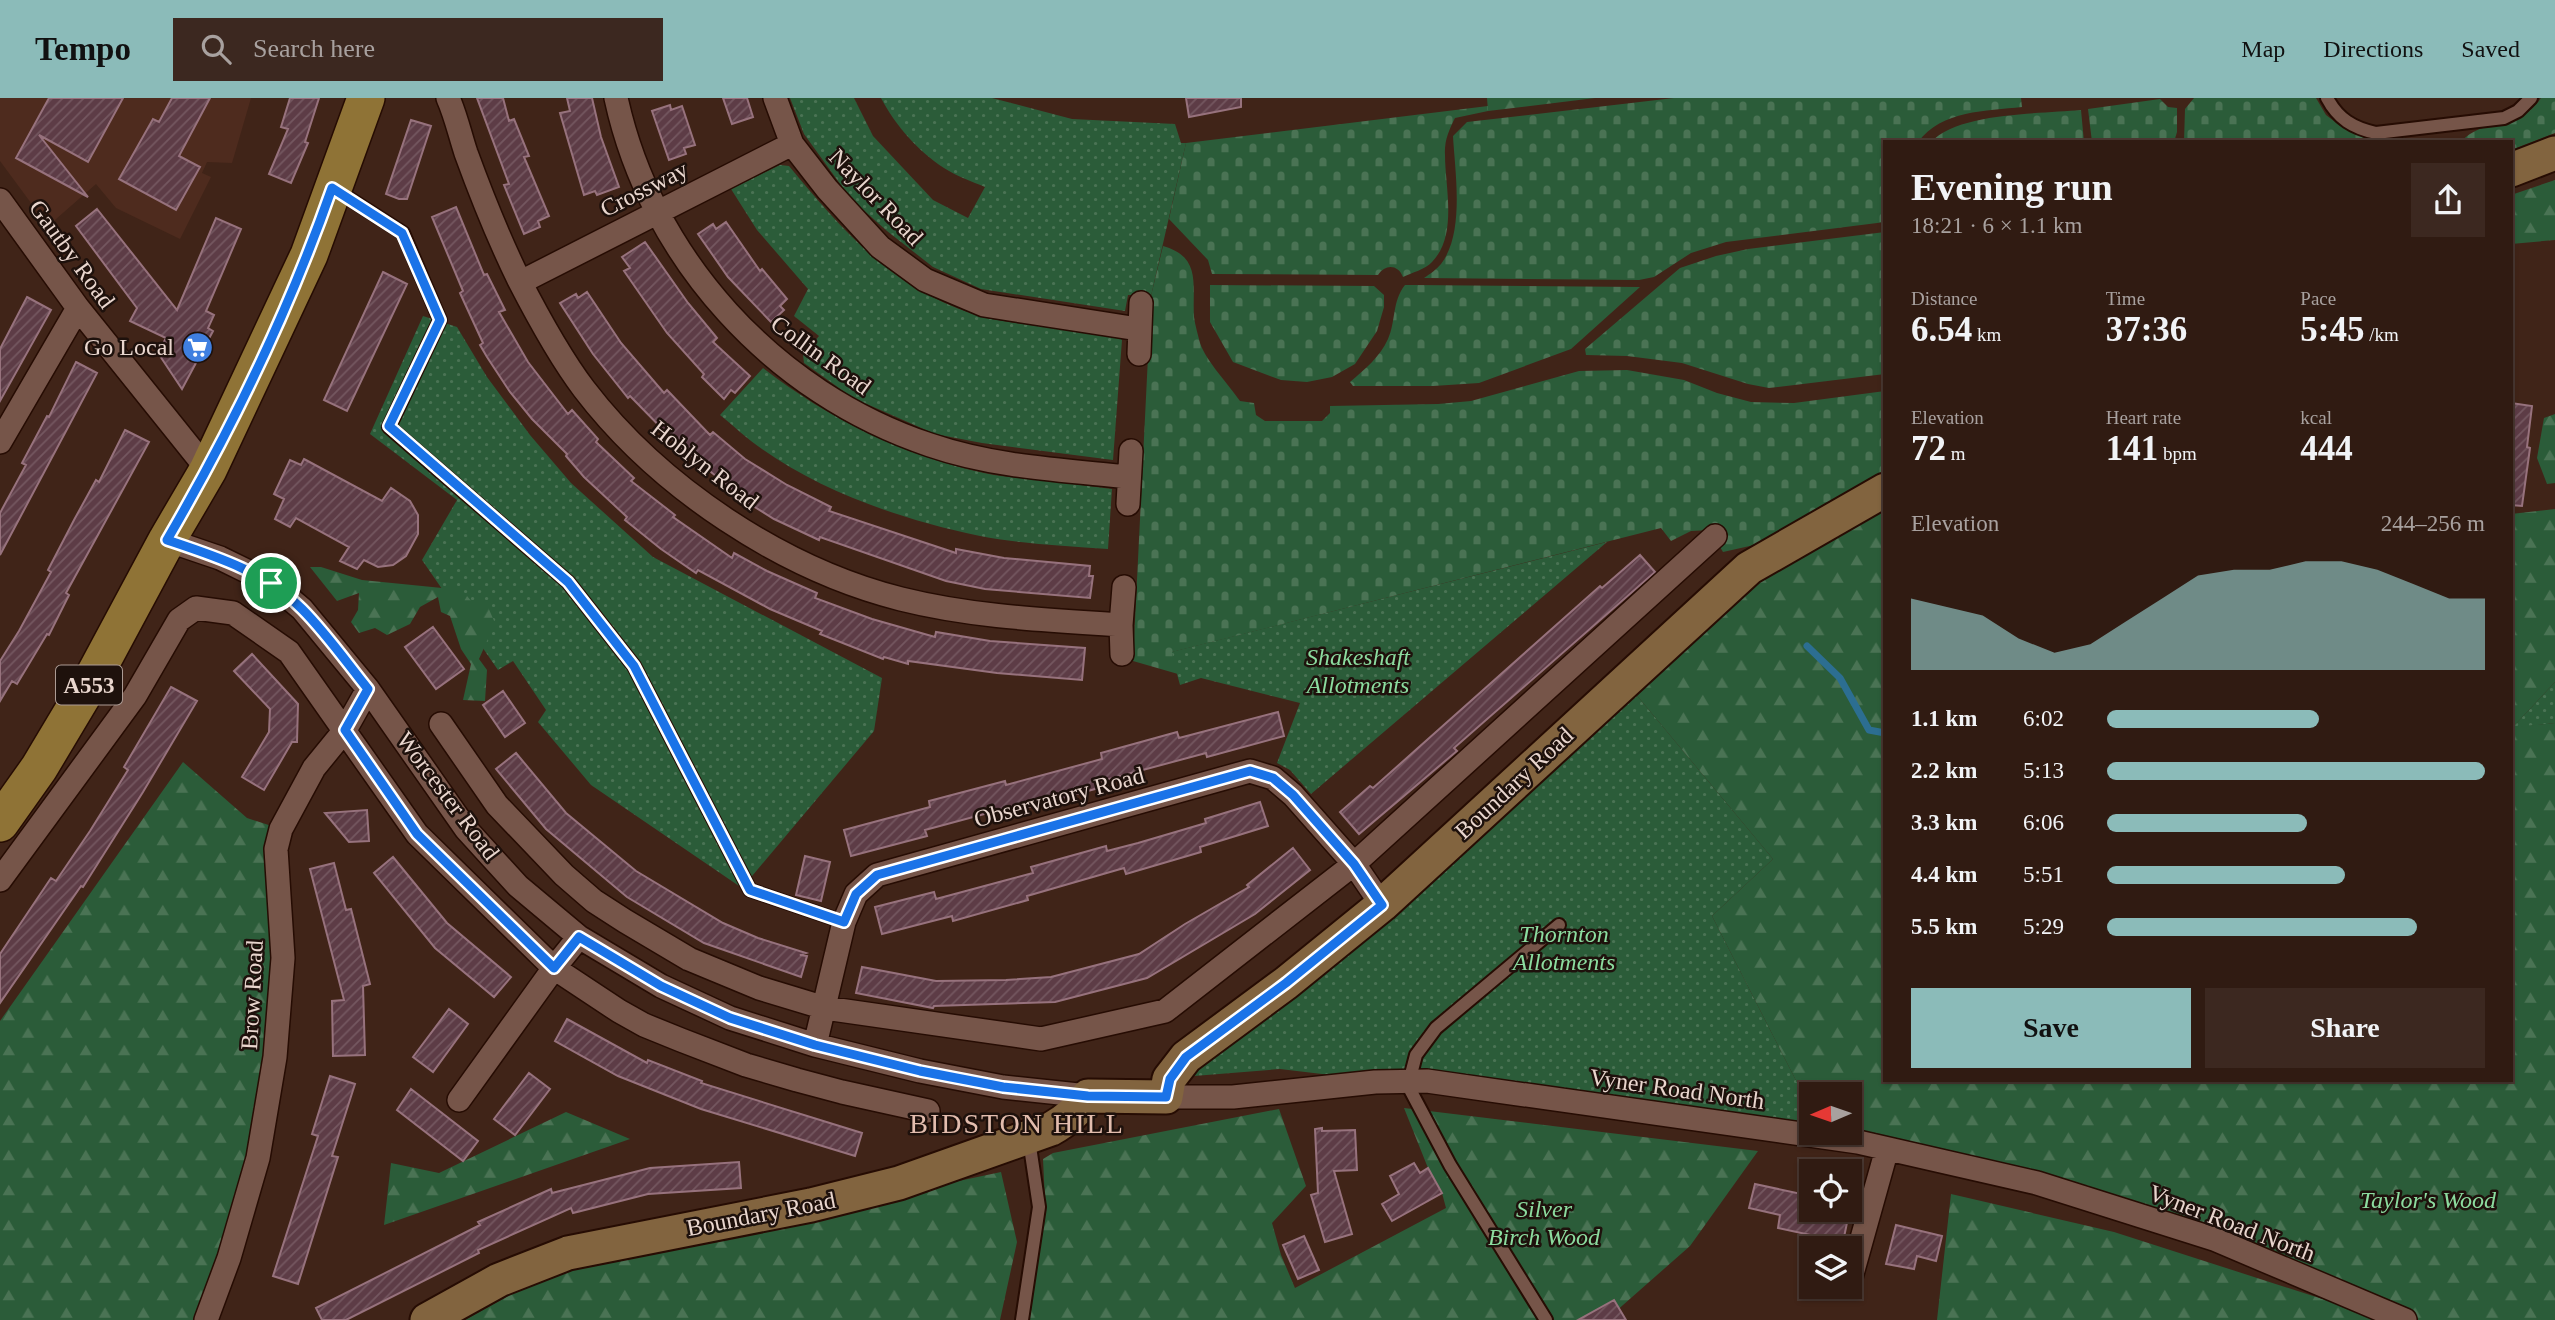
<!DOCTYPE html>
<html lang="en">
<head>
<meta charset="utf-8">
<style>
	:root { --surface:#301b12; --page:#3c2820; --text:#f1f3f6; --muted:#a8a19f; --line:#4b3932; --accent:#8bbbb9 }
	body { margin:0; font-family:"Times New Roman",serif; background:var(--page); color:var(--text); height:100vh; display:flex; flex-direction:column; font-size:26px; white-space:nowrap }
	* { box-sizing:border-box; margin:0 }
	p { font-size:23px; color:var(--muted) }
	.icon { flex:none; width:38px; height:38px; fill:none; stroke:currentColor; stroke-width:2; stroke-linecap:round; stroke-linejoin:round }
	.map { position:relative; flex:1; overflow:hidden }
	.side { position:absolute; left:1883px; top:42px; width:630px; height:942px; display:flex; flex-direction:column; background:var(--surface); border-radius:0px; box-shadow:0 2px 5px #0004,0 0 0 2px var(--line) }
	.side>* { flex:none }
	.needle { width:46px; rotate:268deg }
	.controls { position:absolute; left:1799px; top:984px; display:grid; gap:14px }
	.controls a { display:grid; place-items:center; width:63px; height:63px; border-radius:0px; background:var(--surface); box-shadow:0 2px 5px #0004,0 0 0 2px var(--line); font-size:35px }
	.pin { position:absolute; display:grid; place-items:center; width:60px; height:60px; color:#fff; margin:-30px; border:4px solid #fff; border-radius:50%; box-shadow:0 2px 7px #0007 }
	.round { display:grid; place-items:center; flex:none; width:74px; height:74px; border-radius:0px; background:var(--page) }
	.headline { display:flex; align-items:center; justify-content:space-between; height:119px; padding:0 28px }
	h1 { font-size:38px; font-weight:600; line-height:52px }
	.figures { display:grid; grid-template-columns:repeat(3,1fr); gap:10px; height:119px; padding:7px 28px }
	.figures div { display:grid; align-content:center }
	.figures b { font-size:35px; font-weight:600 }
	.figures small { font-size:19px; font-weight:400 }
	.figures p { font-size:19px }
	.chart { height:196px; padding:14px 28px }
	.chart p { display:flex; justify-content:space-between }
	.chart svg { width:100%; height:126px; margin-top:7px; fill:var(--accent); opacity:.7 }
	.action { display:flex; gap:14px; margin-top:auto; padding:14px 28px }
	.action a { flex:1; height:80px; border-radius:0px; background:var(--accent); color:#111; font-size:28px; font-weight:600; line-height:80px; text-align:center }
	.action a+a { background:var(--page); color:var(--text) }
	ul { padding:0 28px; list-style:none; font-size:23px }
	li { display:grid; grid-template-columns:112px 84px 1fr; align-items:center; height:52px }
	li i { height:18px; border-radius:9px; background:var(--accent) }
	header { display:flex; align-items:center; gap:42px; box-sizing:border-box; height:98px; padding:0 35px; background:var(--accent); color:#111 }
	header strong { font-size:33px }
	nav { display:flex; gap:38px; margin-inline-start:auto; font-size:24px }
	.search { width:490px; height:63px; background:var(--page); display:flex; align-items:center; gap:18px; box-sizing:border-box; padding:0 24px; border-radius:0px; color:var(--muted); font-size:26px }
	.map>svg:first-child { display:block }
	.built { fill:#4e2b1e }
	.green { fill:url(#green-dots) }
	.forest { fill:url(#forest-firs) }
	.cemetery { fill:url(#cemetery-stones) }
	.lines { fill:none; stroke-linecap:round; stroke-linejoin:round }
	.stream { stroke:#2c6e91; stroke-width:7 }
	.building { fill:url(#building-hatch); stroke:#97727d; stroke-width:2 }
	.service-casing { stroke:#260c03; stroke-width:16 }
	.minor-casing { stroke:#260c03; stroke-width:26 }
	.secondary-casing { stroke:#260c03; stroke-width:37 }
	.primary-casing { stroke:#260c03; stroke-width:40 }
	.service { stroke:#765549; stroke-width:12 }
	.minor { stroke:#765549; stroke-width:23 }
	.secondary { stroke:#82643f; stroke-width:33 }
	.primary { stroke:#8f7336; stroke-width:37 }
	.route-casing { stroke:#fff; stroke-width:14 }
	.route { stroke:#1a73e8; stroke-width:9 }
	.labels { text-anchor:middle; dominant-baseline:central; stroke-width:5; stroke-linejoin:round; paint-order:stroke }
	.shield { fill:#1e110c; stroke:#ac9b94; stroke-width:2 }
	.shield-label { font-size:23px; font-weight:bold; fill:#e9d6ce }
	.street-label { font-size:24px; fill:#e9d6ce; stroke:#1e110c }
	.poi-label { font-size:24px; fill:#e9d6ce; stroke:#1e110c; text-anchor:end }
	.park-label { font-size:24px; font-style:italic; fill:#8cdc9f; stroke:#1e110c }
	.quarter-label { font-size:28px; letter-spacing:2px; fill:#e3bdae; stroke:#1e110c }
</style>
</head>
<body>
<header>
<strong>Tempo</strong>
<div class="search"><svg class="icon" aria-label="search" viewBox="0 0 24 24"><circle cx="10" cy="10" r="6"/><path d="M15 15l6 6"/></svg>Search here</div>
<nav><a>Map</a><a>Directions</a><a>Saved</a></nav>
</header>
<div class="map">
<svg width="2555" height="1222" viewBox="0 0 2555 1222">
	<defs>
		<pattern id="green-dots" width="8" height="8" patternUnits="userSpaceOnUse" patternTransform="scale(1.75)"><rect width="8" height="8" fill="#2b5c39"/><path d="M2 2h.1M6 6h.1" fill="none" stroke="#4a7354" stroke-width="1.8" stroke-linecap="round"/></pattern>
		<pattern id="forest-firs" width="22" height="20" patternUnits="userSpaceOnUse" patternTransform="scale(1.75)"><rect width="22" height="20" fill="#2b5c39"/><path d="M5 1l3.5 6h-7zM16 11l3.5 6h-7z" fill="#4a7354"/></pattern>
		<pattern id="cemetery-stones" width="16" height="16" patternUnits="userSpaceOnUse" patternTransform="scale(1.75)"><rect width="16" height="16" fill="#2b5c39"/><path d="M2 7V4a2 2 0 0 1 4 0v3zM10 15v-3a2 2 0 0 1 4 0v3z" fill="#4a7354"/></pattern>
		<pattern id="building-hatch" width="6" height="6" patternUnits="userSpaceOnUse" patternTransform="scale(1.75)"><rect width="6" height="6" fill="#5d3c46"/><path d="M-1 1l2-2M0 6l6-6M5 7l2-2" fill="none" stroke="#745760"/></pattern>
	</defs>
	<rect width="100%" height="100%" fill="#402418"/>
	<path class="built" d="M0,0H251L232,65L207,64L202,75L211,79L180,141L116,110L96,86L48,128L0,63Z"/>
	<path class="green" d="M790,0H854L873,38L933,102L968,120L985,89C971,83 956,78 944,70C918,53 895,27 881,0H992L1072,21L1175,26L1181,45H1186L1151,198L1128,197L1125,213L981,191L933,169L887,133L851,101L804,36Z
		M780,67L789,68C842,132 891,189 973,216C990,222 1011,224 1030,227C1060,231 1090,235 1120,240L1122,242L1113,362L982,345L935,336L853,300L804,265L803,257L819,238L794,218L808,191L757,132L731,91Z
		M423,218L457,229L487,279L530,337L571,385L653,459L882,580L874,633L742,790L591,687L538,624L546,612L513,563L498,572L422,462L457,402L370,336Z
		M763,270C829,321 902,357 984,375C1000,379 1016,379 1032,381C1059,384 1086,388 1112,391L1108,451C1065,448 1021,446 980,438C904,422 826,396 762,351C747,341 734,328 720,317Z
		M1607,444L1311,696L1290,672L1277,665L1300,605L1201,580L1180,587L1171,554Z
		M2555,584V625L2512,630Z
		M1634,594L1773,761L1712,818L1811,1012V1034L1280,971L1194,978L1186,959Z"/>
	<path class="forest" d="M1487,0H1595L1488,13Z
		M2555,82V142L2511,146V97Z
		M2555,316V385L2547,386L2537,360L2544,320Z
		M1885,407V982H2511V416L2555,411V584L2513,629L2555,625V1222H2405L2214,1141L1850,1034V996H1811V1012L1712,818L1773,761L1634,594L1750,483Z
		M310,469H321L362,482L462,492L472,504L487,507L495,525L479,561L487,572L485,603L463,602L471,566L461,551L450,518L441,514L438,499L420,509L410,526L387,537L375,530L359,535L351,524L358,512L359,495L337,503Z
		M183,664L247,720L281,731L283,860L258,1060L198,1222H0V923Z
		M1404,1010L1758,1053L1690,1148L1606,1222H1027L1045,1103L1043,1061L1053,1055L1279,1011L1306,1088L1272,1125L1281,1157L1295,1190L1446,1110L1442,1095L1428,1070Z
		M566,1014L630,1041L384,1127L391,1065L439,1075Z
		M1001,1074L1017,1144L1000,1222H465L564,1167Z
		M1951,1096L2114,1134L2388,1222H1937Z"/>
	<path class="cemetery" d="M1674,0H2021L2022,9C1986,13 1942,12 1918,44H1885V124L1726,144L1691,155L1654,179L1639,182L1424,180C1430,176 1437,171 1441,166C1465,135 1455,74 1453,38L1467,24Z
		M2194,0H2316L2326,17L2343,30L2369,41L2401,38L2414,44H2184L2185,11Z
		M2541,0H2555V35L2511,52V44H2461C2482,19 2521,32 2541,0Z
		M2160,1L2168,9L2177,10V34L2174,44H2092L2088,11Z
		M1488,8V13L1455,20C1449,32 1444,43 1445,57C1445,89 1458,137 1432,164C1426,171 1411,175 1403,179C1398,166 1385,166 1378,177L1212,176L1208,162L1169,121L1186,45Z
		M2081,12L2084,44H1931C1959,14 2040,16 2081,12Z
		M1885,134V276L1769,290L1748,286L1682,265L1627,258L1586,257L1585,251L1680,170L1716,158L1748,151Z
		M1163,148C1202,159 1192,187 1194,219C1195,227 1198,237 1200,245C1206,263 1229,287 1240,303L1254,305L1256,317L1265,323H1322L1330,315V308L1438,306L1471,303L1579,273L1627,272L1684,282L1717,295L1751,304L1794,305L1885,293V374L1855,394L1763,445L1723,454L1710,432L1691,433L1671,443L1661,430L1172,554L1178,576L1133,563L1151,198Z
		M1210,187L1374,188L1384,197V209L1377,233L1355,266L1332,279L1307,284L1281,282L1233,264L1210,224Z
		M1405,187H1413L1640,189L1571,251L1479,285L1433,288H1353L1350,284C1365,271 1380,259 1388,241C1396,223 1392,203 1405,187Z"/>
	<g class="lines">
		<path class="stream" d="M1807,548L1840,580L1869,632L1885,635"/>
	</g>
	<path class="building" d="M49,0H123L88,64L39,37L88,99L16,60Z
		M172,0H210L179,58L200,69L176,112L119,81L153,21L159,24Z
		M290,0H319L305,44L308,45L291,85L269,76L288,31L281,29Z
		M477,0H503L509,23L514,21L529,58L524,59L549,118L538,123L540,129L524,136L504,87L509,86Z
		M567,0H592L601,39L619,89L597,97L595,93L584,97L560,15L570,13Z
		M723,0H747L753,19L732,26Z
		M1186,0H1241V9L1189,19Z
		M670,7L671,12L682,8L695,47L684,50L686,56L669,62L652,13Z
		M411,22L431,28L407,101H399L386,96Z
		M456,109L484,177L487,176L505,212L499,214L528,264L568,316L572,312L598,341L596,344L634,380L631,383L675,417L673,419L732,460L734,455L767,473L817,495L815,500L872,521L935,539L936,534L990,543L1085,550L1082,582L997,575L908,563V566L884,559L883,561L820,536L822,533L770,511L698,472L696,475L661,451L625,422L627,419L584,379L566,358L567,356L532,321L510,294L487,259L480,247L483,245L460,195L463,193L432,119Z
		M97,111L177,212L216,120L241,131L206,213L214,217L208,230L213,233L182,291L158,255L166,240L130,223L137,210L76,128Z
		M726,124L760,173L762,171L787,201L780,208L784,212L771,224L728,179L698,136L713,126L716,131Z
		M645,144L688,205L717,240L713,244L750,278L735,295L731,292L724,301L702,279L704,276L667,235L624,173L630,170L622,159Z
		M383,174L407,186L347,313L324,302Z
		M587,194L621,245L664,295L667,292L710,337L713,334L745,361L787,387L831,409L829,413L956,455V451L1004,460L1090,468L1089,478H1093L1090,500L985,491L946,483L820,439L819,442L774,421L737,398L738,396L679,348L630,298L628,300L593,256L560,205L576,196L578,200Z
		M27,199L51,212L0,303V251Z
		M76,264L97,275L0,457V415L26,367L22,365L47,318L49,319Z
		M2511,305L2532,308L2527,349L2530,350L2522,408L2511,407Z
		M125,332L149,344L66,495L69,497L49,537L47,536L17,586L12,583L0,603V563L19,533L51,474L48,472L74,422L96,382L99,384Z
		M304,361L382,403L391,390L410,403L418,417V436L406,458L393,467L378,469L364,462L357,471L340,463L349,449L296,420L290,429L275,421L284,401L274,396L290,362L301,367Z
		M1640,457L1655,474L1454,650L1457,653L1359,736L1340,714L1370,688L1373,690L1600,488L1602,490Z
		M433,529L464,571L436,591L405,549Z
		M252,556L298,606L297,644H292L264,692L242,679L269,634L270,611L234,573Z
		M171,589L197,603L143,694L83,789L81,788L0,905V856L51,780L56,783L90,733L128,672L124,669Z
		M503,593L525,625L505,639L483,607Z
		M1278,614L1284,638L1207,659L1206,655L1098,684L1099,690L1024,710L1022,706L925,732L927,738L851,758L844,732L930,709L929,703L1005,683L1006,687L1102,661L1101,655L1177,634L1179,640Z
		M516,655L566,715L636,773L723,825L758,840L806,855L800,857L807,858L801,879L704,845L627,799L546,731L496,671Z
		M1260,704L1268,728L1200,749L1201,754L1126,776L1124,770L1027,798L1028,802L953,823L952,818L882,836L875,809L934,794L936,801L1003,783L1033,775L1031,769L1106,748L1107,753L1138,745L1206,725L1205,721Z
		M367,712L369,743L349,744L325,715Z
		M1293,750L1310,772L1255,816L1147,880L1055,904L934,908L933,910L856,895L862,869L936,883L1006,882L1051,879L1139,856L1185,826L1249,789L1247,787Z
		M805,758L830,764L821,803L796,797Z
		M393,759L447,825L511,879L494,899L435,850L374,775Z
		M334,765L346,812L351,811L370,886L363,888L365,957L333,958L332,903L344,902L310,771Z
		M449,911L468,926L433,974L413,959Z
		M567,921L647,965L648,962L702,983L701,985L862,1035L855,1058L701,1011L618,978L555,943Z
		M529,975L550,991L515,1037L494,1021Z
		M330,978L355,986L332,1058L338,1059L298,1186L273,1178L318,1038L312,1036Z
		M411,991L478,1043L463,1063L397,1012Z
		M1322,1030V1033L1355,1032L1357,1072L1334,1073L1352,1136L1325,1144L1311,1097L1318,1095L1315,1031Z
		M739,1064L741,1090L648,1096L573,1115L571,1110L478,1152L479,1155L346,1222H322L316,1210L480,1127L478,1124L551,1091L552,1095L650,1070Z
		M1414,1065L1420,1075L1428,1070L1442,1095L1392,1123L1382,1106L1399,1096L1390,1078Z
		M1755,1086L1811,1098V1111H1836L1835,1117L1848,1120L1843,1144L1778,1130L1780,1117L1749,1110Z
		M1896,1127L1942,1138L1936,1163L1917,1158L1914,1171L1886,1166Z
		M1304,1138L1319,1172L1298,1181L1283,1147Z
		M1614,1202L1626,1222H1578Z"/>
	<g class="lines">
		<defs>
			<path id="service" d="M2327,0C2338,21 2353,30 2376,35L2504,20L2518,13L2531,0
				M336,92L403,135L440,222L389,329L568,484L634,568L750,792L844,824
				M1406,984L1450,1067L1546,1222
				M1409,984L1416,957L1436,930L1559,827
				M1022,1222L1039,1109L1029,1042"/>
			<path id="minor" d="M448,0C456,18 460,37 466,55C482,99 499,141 519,182C538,219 559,258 584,291C659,389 782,471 901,501C973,519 1047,522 1121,527L1122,556
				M616,0C651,161 774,295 930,347C994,369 1062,372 1129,379
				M775,0L792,46L827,91L880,149L925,182L984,207L1138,231
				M0,102L78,210L208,372
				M521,184L792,46
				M1139,256L1141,205
				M0,344L78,210
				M1128,406L1131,353
				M167,442L220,460L271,485L302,511L368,591L466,731L518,788L579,839L661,888L730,920L815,947L920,973L1003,989L1088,998
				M1121,527L1124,489
				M441,626L497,707L564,777L594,803L625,823L689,861L759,890L825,910L1041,941L1165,913L1354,766L1715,438
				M0,782L135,598L179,522L196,510L233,515L289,554L417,736L554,870L619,913L644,927L681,942L746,967L797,982L842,994L928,1013
				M815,947L844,824L856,796L877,777L1250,673L1273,680L1293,697L1354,766L1382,807
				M1166,999H1233L1375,984L1427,983L1858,1044L2037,1085L2214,1141L2405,1222
				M459,1002L554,870L579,839
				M1850,1183L1887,1051
				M206,1222L229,1160L258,1060L275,959L283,860L276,751L281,731L314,670L345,632L368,591"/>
			<path id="secondary" d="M2511,72L2555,55
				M427,1222L499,1182L568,1155L811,1107L899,1085L1051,1031C1067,1022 1078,1013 1088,998L1166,999L1169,981L1186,959L1286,885L1382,807L1749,470L1885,392"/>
			<path id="primary" d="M0,725L39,670L94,578L167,442L208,372L309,157L366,0"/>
		</defs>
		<use href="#service" class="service-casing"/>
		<use href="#minor" class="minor-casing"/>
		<use href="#secondary" class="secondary-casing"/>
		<use href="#primary" class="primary-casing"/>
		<use href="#service" class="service"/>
		<use href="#minor" class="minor"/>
		<use href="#secondary" class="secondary"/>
		<use href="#primary" class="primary"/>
	</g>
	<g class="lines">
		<defs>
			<path id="route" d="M332,90L402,135L440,222L389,328L568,484L634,568L750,792L844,824L856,796L877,777L1250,673L1273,680L1293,697L1354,766L1382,807L1286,885L1186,959L1170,981L1166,999L1088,998L1003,989L920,973L815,947L730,920L661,888L579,839L554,870L417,736L345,632L368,591C347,565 326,535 302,511C266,474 215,458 167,442C231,332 290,210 332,90Z"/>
		</defs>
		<use href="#route" class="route-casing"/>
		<use href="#route" class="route"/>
	</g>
	<defs>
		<symbol id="supermarket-disc" viewBox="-11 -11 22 22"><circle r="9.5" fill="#3f7fe0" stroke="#1e110c"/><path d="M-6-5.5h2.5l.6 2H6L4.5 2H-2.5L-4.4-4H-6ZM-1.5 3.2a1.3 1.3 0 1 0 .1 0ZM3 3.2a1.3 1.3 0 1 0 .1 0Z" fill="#fff"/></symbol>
	</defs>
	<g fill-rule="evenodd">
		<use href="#supermarket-disc" x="180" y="232" width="35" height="35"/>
	</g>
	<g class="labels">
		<rect class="shield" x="56" y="567.5" width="66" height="39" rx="5"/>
		<g class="shield-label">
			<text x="89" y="587">A553</text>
		</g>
		<g class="street-label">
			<text transform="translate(644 91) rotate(-27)">Crossway</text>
			<text transform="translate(876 99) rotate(46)">Naylor Road</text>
			<text transform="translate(72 156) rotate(54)">Gautby Road</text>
			<text transform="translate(821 257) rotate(36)">Collin Road</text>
			<text transform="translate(705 367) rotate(38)">Hoblyn Road</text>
			<text transform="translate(1514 685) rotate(-43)">Boundary Road</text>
			<text transform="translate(448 698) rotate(53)">Worcester Road</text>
			<text transform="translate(1059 699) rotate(-15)">Observatory Road</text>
			<text transform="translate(252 897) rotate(-87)">Brow Road</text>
			<text transform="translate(1677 991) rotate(8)">Vyner Road North</text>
			<text transform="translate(761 1116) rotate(-11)">Boundary Road</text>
			<text transform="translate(2232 1125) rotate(21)">Vyner Road North</text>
		</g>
		<g class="poi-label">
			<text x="174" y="249">Go Local</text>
		</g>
		<g class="park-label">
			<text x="1358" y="559">Shakeshaft<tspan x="1358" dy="28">Allotments</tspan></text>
			<text x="1564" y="836">Thornton<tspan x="1564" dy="28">Allotments</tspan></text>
			<text x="2428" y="1102">Taylor's Wood</text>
			<text x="1544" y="1111">Silver<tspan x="1544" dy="28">Birch Wood</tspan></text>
		</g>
		<g class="quarter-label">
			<text x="1017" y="1025">BIDSTON HILL</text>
		</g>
	</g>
</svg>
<div class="controls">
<a><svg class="needle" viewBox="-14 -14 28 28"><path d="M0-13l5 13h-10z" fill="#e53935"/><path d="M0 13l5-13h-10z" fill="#a8a19f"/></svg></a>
<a><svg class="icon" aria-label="locate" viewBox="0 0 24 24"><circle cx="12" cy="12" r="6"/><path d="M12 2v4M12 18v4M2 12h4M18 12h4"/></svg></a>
<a><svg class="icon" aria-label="layers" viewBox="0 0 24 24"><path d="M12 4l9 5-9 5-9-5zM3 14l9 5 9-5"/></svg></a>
</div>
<div class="pin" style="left:271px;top:485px;background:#1e9e55"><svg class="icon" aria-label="arrive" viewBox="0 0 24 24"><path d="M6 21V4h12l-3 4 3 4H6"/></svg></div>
<section class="side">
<div class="headline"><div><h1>Evening run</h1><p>18:21 · 6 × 1.1 km</p></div><a class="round"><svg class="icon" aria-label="share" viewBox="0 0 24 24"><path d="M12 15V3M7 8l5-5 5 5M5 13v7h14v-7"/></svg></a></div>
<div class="figures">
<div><p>Distance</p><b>6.54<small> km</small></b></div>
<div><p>Time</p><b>37:36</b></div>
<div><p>Pace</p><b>5:45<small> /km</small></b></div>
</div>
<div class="figures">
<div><p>Elevation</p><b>72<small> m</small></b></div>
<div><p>Heart rate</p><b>141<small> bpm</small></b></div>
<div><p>kcal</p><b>444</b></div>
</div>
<div class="chart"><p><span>Elevation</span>244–256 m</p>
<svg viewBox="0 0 160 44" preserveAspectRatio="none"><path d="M0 44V19L10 22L20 25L30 33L40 38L50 35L60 27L70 19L80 11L90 9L100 9L110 6L120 6L130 9L140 14L150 19L160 19V44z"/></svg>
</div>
<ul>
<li><b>1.1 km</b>6:02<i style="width:56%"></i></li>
<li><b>2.2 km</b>5:13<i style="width:100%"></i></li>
<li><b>3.3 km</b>6:06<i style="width:53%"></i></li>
<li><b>4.4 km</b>5:51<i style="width:63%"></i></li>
<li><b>5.5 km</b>5:29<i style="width:82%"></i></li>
</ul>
<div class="action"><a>Save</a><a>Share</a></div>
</section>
</div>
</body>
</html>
